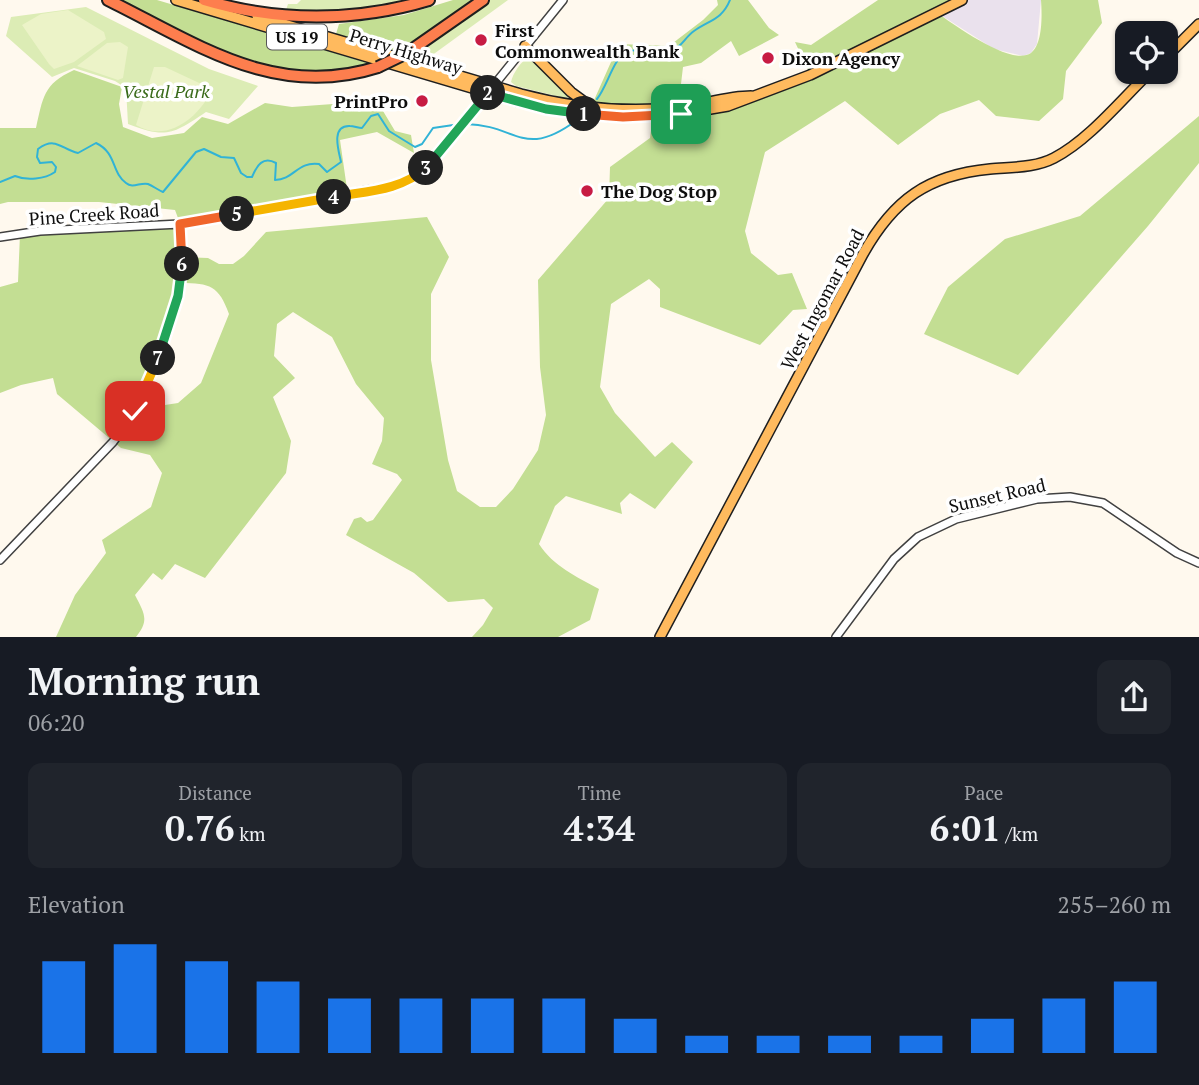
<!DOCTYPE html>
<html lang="en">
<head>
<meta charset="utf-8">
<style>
	:root { --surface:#171b24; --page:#20242c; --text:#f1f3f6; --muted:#9ea1a6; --accent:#1a73e8 }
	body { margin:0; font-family:"PT Serif",serif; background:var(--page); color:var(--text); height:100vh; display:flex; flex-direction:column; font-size:26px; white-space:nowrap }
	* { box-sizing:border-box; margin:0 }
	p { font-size:23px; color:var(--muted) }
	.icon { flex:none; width:38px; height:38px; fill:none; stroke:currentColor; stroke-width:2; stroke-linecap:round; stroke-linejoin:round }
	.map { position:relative; height:637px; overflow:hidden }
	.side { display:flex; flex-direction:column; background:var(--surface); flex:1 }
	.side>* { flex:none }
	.fabs { position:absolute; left:1115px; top:21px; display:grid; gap:14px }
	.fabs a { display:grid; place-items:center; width:63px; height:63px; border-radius:14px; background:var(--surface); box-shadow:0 2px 5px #0004; font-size:35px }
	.pin { position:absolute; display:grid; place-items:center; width:60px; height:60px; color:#fff; margin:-30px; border-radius:14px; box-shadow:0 4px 10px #0006 }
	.km { position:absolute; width:35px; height:35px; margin:-18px; border-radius:50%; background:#222; color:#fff; font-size:19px; line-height:35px; text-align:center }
	.round { display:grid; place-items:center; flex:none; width:74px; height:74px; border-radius:14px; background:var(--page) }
	.overview { display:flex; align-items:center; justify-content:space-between; height:119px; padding:0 28px }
	h1 { font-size:38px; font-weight:600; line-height:52px }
	.stats { display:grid; grid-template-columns:repeat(3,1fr); gap:10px; height:119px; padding:7px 28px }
	.stats div { display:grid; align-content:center; border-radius:14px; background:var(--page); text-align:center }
	.stats b { font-size:35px; font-weight:600 }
	.stats small { font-size:19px; font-weight:400 }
	.stats p { font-size:19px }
	.chart { height:196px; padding:14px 28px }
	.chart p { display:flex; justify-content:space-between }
	.chart svg { width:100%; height:126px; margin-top:7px; stroke:var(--accent); stroke-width:6 }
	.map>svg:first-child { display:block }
	.industrial { fill:#eae1ed }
	.green { fill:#dcecb5 }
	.forest { fill:#c3de93; fill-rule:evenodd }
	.pitch { fill:#ecf3c8 }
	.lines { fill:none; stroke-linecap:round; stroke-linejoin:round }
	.stream { stroke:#31b3d6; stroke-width:2 }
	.minor-casing { stroke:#414141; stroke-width:10 }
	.major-casing { stroke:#1f1f1f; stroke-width:12 }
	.highway-casing { stroke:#1f1f1f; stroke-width:14 }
	.minor { stroke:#fff; stroke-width:7 }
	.major { stroke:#ffba5e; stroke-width:9 }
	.highway { stroke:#fd7e4e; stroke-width:10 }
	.highway-bridge-casing { stroke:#1f1f1f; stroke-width:14; stroke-linecap:butt }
	.highway-bridge { stroke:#fd7e4e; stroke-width:10 }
	.split-1-casing { stroke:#fff; stroke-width:14 }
	.split-2-casing { stroke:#fff; stroke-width:14 }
	.split-3-casing { stroke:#fff; stroke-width:14 }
	.split-4-casing { stroke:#fff; stroke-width:14 }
	.split-5-casing { stroke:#fff; stroke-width:14 }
	.split-6-casing { stroke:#fff; stroke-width:14 }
	.split-7-casing { stroke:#fff; stroke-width:14 }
	.split-8-casing { stroke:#fff; stroke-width:14 }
	.split-1 { stroke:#f0652b; stroke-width:9 }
	.split-2 { stroke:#22a559; stroke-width:9 }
	.split-3 { stroke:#22a559; stroke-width:9 }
	.split-4 { stroke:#f5b400; stroke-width:9 }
	.split-5 { stroke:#f5b400; stroke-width:9 }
	.split-6 { stroke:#f0652b; stroke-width:9 }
	.split-7 { stroke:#22a559; stroke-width:9 }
	.split-8 { stroke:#f5b400; stroke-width:9 }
	.poi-dot { fill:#c71c44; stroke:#fff; stroke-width:2.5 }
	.labels { text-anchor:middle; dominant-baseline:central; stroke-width:7; stroke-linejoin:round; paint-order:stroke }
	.shield { fill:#fff; stroke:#565656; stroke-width:2 }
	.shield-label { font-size:16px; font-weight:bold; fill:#0e0e0e }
	.poi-label { font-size:18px; font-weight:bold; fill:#0e0e0e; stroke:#fff; text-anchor:start }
	.street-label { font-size:18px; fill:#0e0e0e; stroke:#fff }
	.park-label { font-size:18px; font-style:italic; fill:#396a19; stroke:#fff }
</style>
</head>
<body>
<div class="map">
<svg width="1199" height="637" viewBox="0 0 1199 637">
	<rect width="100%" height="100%" fill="#fff9ee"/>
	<path class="industrial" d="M962,0H1041L1037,44L1031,53L1023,56L994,49L936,12Z"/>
	<path class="green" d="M301,0H411L340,12L286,10L288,4H297Z
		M483,0H508L420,64L406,60Z
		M86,7L209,69L258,86L229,119L206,112C173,134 167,139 128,124L126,88L115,81L74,68L52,77L6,36L11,17Z
		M530,56L567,92L568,99L516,86L511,82C513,73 521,61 530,56Z"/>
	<path class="forest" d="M119,0H157L368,63C289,98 189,34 119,0Z
		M453,0H472L424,34L396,51L336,34L339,24L404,15Z
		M717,0H748L769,28L779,35L739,56L731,41L701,63L683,67L681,84L665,108L591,107L619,44L669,46L703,20L718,5Z
		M878,0H962L937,13C954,24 1011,67 1031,53C1043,44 1042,14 1041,0H1098L1102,23L1066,71L1063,99L1039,121L996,116L979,100L940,114L898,145L845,101L765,152L745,231L751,253L778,275L792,273L807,309L793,310L760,345L660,307V289L649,279L611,304L600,387L615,413L655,457L672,442L693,462L655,509L630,493L620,503L622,514L566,496L555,506L539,544C553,566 577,577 599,589L590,620L558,637H472L483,625L493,608L484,599L448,602L414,573L346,535L354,519L361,517L367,522L373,520L402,480L397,474L372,464L382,441L384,418L356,384L332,337L293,312L277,324L274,356L295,378L273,397L291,441L286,473L205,578L175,564L162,580L153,573L135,595C144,613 150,620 136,637H56L75,595L106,553L102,540L151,507L162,473L150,455L121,448L57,394L53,378L21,385L0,393V287L18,282L20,234L180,224L182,257L208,258L219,264H233L244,256L266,232L427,217L449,257L431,294V360L448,460L457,491L480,507H496L513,489L538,450L546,415L540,367L538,280L609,198L610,167L650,138L653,116L696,112L810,74L795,42L811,45ZM181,283C210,283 219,286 229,314L201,383L178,403L165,405L150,414L135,411L178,296Z
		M74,70L122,87L119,104L123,127L152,138L184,133L202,117L228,124L265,103L292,107L333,104L374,96L395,131L411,135L414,153L377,132L340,140L347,189L178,218L175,210L99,202H8L0,204V128H36C43,98 43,84 74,70Z
		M1199,116V163L1148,226L1018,375L924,334L948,287L1005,239L1080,216Z"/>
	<path class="pitch" d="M68,10L104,32L106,39L74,62L54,69L49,64L22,25L41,14Z
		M120,42L128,47L123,78L118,80L77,66L107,43Z
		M154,67H165L212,89C200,117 167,144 136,125Z"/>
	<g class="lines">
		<path class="stream" d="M597,99C607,87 613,60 625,53C638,46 655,54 669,51C682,48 684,38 694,31C709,20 722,20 730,0
			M466,124C518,125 523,160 577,120
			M0,182L15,176C27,181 45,179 55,172L56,167L52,162L40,163L37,157L38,149C56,136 61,149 78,153L96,143C117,153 111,172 126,183C133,189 140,182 148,184C153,186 158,190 163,192L196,152L204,149L221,157L234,158L241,173L247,177H252C257,165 263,156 276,163L275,180C294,180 297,161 319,164L327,172L341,162C339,152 330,125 350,126C354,126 358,128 362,128L371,116L378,114L389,131L415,147L422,144L433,128L460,124"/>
		<defs>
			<path id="minor" d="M0,237L40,231L180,224L401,184L415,177L430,164L563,0
				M0,560L113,442L135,411L156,365L178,296L182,269L180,224
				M836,637L894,559L918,537L956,519L1037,499L1070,497L1103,503L1177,553L1199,563"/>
			<path id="major" d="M176,0L519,102L575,114L623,117L681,114L728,106L810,75L962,0
				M257,16L521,94C573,108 628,113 682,107C705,104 728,96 751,96
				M525,46L571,92L590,106
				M1166,57L1199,24
				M660,637L863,254C894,199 928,175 990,169C1011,167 1035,168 1054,158C1089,140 1122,99 1150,72"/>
			<path id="highway" d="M108,0C197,44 275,100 378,67
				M204,0C277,22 356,22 429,0
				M407,53L483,0"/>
		</defs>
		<use href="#minor" class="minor-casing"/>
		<use href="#major" class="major-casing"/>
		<use href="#highway" class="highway-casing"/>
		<use href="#minor" class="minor"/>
		<use href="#major" class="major"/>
		<use href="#highway" class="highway"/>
		<defs>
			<path id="highway-bridge" d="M378,67L407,53"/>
		</defs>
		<use href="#highway-bridge" class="highway-bridge-casing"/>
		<use href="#highway-bridge" class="highway-bridge"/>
	</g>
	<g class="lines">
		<defs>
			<path id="split-1" d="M584,114L623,117L681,114"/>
			<path id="split-2" d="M488,93L546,109L584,114"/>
			<path id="split-3" d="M426,168L488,93"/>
			<path id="split-4" d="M334,197C366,191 400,191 426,168"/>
			<path id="split-5" d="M237,214L334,197"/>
			<path id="split-6" d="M182,264L180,224L237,214"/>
			<path id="split-7" d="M158,358L178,296L182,264"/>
			<path id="split-8" d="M135,411L158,358"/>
		</defs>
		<use href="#split-1" class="split-1-casing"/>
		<use href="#split-2" class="split-2-casing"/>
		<use href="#split-3" class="split-3-casing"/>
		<use href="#split-4" class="split-4-casing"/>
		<use href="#split-5" class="split-5-casing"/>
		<use href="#split-6" class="split-6-casing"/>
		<use href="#split-7" class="split-7-casing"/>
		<use href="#split-8" class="split-8-casing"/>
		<use href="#split-1" class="split-1"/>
		<use href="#split-2" class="split-2"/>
		<use href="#split-3" class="split-3"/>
		<use href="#split-4" class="split-4"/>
		<use href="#split-5" class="split-5"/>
		<use href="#split-6" class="split-6"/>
		<use href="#split-7" class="split-7"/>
		<use href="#split-8" class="split-8"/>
	</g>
	<g class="poi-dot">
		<circle cx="481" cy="40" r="7"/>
		<circle cx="768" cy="58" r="7"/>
		<circle cx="422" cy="101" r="7"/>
		<circle cx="587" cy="191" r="7"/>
	</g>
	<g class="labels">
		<rect class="shield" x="267" y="24.5" width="60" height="25" rx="5"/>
		<g class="shield-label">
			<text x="297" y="37">US 19</text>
		</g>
		<g class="poi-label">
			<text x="495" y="30">First<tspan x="495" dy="21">Commonwealth Bank</tspan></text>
			<text x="782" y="58">Dixon Agency</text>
			<text x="408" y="101" text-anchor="end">PrintPro</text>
			<text x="601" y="191">The Dog Stop</text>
		</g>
		<g class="street-label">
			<text transform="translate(406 51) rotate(17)">Perry Highway</text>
			<text transform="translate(94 214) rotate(-4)">Pine Creek Road</text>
			<text transform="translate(822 299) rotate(-62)">West Ingomar Road</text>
			<text transform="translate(997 495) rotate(-13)">Sunset Road</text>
		</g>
		<g class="park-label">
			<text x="166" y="91">Vestal Park</text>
		</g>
	</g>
</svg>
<div class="fabs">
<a><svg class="icon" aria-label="locate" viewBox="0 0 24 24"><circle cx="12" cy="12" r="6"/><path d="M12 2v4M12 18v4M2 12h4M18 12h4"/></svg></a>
</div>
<div class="pin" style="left:681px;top:114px;background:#1e9e55"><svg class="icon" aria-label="arrive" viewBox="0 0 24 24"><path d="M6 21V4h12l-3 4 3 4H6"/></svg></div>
<div class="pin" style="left:135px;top:411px;background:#d93025"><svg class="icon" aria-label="check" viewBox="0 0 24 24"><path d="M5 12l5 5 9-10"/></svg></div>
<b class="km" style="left:584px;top:114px">1</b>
<b class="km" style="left:488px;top:93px">2</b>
<b class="km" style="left:426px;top:168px">3</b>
<b class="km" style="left:334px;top:197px">4</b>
<b class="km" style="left:237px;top:214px">5</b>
<b class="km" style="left:182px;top:264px">6</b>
<b class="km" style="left:158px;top:358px">7</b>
</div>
<section class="side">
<div class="overview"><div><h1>Morning run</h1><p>06:20</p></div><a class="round"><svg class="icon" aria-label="share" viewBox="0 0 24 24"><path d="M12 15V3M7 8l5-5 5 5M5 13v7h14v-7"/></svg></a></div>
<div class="stats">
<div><p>Distance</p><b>0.76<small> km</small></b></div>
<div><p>Time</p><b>4:34</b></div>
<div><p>Pace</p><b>6:01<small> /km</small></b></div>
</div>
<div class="chart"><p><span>Elevation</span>255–260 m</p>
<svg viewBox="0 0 160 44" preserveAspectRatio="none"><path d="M5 44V12M15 44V6M25 44V12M35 44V19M45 44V25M55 44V25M65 44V25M75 44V25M85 44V32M95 44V38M105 44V38M115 44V38M125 44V38M135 44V32M145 44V25M155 44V19"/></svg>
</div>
</section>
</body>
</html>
